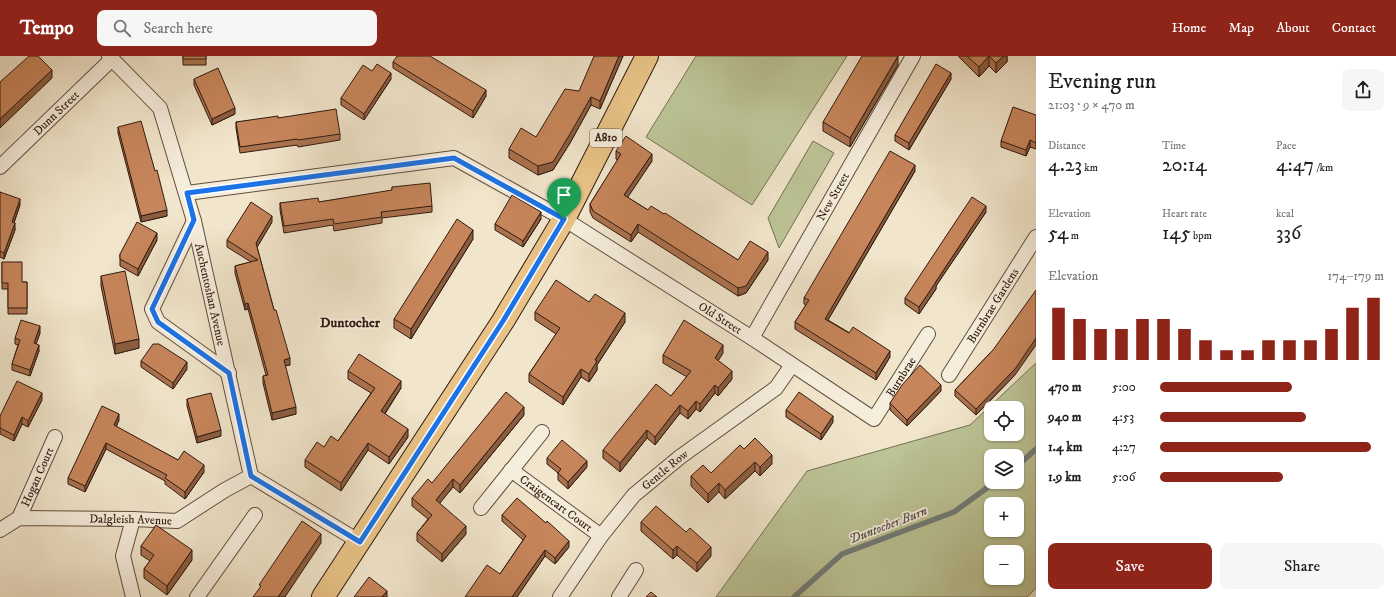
<!DOCTYPE html>
<html lang="en">
<head>
<meta charset="utf-8">
<style>
	:root { --surface:#fff; --page:#f6f6f6; --text:#202124; --muted:#757577; --accent:#8f2418 }
	body { margin:0; font-family:"IM FELL DW Pica",serif; background:var(--page); color:var(--text); height:100vh; display:flex; flex-direction:column; font-size:15px; white-space:nowrap }
	* { box-sizing:border-box; margin:0 }
	p { font-size:13px; color:var(--muted) }
	.icon { flex:none; width:22px; height:22px; fill:none; stroke:currentColor; stroke-width:2; stroke-linecap:round; stroke-linejoin:round }
	.map { position:relative; flex:1; overflow:hidden }
	.details { display:flex; flex-direction:column; background:var(--surface); width:360px }
	.details>* { flex:none }
	.buttons { position:absolute; left:984px; top:345px; display:grid; gap:8px }
	.buttons a { display:grid; place-items:center; width:40px; height:40px; border-radius:8px; background:var(--surface); box-shadow:0 1px 3px #0004; font-size:20px }
	.pin { position:absolute; display:grid; place-items:center; width:34px; height:34px; color:#fff; margin:-41px -17px; border-radius:50% 50% 50% 0; rotate:-45deg; box-shadow:0 0 4px #0007 }
	.pin .icon { rotate:45deg }
	.round { display:grid; place-items:center; flex:none; width:42px; height:42px; border-radius:8px; background:var(--page) }
	.headline { display:flex; align-items:center; justify-content:space-between; height:68px; padding:0 12px }
	h1 { font-size:22px; font-weight:600; line-height:30px }
	.figures { display:grid; grid-template-columns:repeat(3,1fr); gap:6px; height:68px; padding:4px 12px }
	.figures div { display:grid; align-content:center }
	.figures b { font-size:20px; font-weight:600 }
	.figures small { font-size:11px; font-weight:400 }
	.figures p { font-size:11px }
	.chart { height:112px; padding:8px 12px }
	.chart p { display:flex; justify-content:space-between }
	.chart svg { width:100%; height:72px; margin-top:4px; stroke:var(--accent); stroke-width:6 }
	.button { display:flex; gap:8px; margin-top:auto; padding:8px 12px }
	.button a { flex:1; height:46px; border-radius:8px; background:var(--accent); color:#fff; font-size:16px; font-weight:600; line-height:46px; text-align:center }
	.button a+a { background:var(--page); color:var(--text) }
	ul { padding:0 12px; list-style:none; font-size:13px }
	li { display:grid; grid-template-columns:64px 48px 1fr; align-items:center; height:30px }
	li i { height:10px; border-radius:5px; background:var(--accent) }
	header { display:flex; align-items:center; gap:24px; box-sizing:border-box; height:56px; padding:0 20px; background:var(--accent); color:#fff }
	header strong { font-size:19px }
	nav { display:flex; gap:22px; margin-inline-start:auto; font-size:14px }
	.search { width:280px; height:36px; background:var(--page); display:flex; align-items:center; gap:10px; box-sizing:border-box; padding:0 14px; border-radius:8px; color:var(--muted); font-size:15px }
	main { display:flex; flex:1; min-height:0 }
	.map>svg:first-child { display:block }
	.green { fill:#bcc496; stroke:#766f53; fill-rule:evenodd }
	.lines { fill:none; stroke-linecap:round; stroke-linejoin:round }
	.stream { stroke:#717c79; stroke-width:5.5 }
	.minor-casing { stroke:#604d3f; stroke-width:16 }
	.primary-casing { stroke:#301a10; stroke-width:24 }
	.minor { stroke:#f6eedd; stroke-width:14 }
	.primary { stroke:#e8c286; stroke-width:22 }
	.wall { fill:#ab724e; stroke:#301a10 }
	.shaded-wall { fill:#8b5d40; stroke:#301a10 }
	.building { fill:#c7855b; stroke:#301a10 }
	.route-casing { stroke:#fff; stroke-width:8 }
	.route { stroke:#1a73e8; stroke-width:5 }
	.labels { text-anchor:middle; dominant-baseline:central; stroke-width:3.5; stroke-linejoin:round; paint-order:stroke }
	.shield { fill:#f6eedd; stroke:#6b5a4e; stroke-width:1 }
	.shield-label { font-size:11px; font-weight:bold; fill:#301a10 }
	.street-label { font-size:12px; fill:#301a10; stroke:#f6eedd }
	.water-label { font-size:13px; font-style:italic; fill:#56534d; stroke:#f6eedd }
	.quarter-label { font-size:14px; font-weight:bold; fill:#301a10; stroke:#f6eedd }
</style>
</head>
<body>
<header>
<strong>Tempo</strong>
<div class="search"><svg class="icon" aria-label="search" viewBox="0 0 24 24"><circle cx="10" cy="10" r="6"/><path d="M15 15l6 6"/></svg>Search here</div>
<nav><a>Home</a><a>Map</a><a>About</a><a>Contact</a></nav>
</header>
<main>
<div class="map">
<svg width="1036" height="541" viewBox="0 0 1036 541">
	<rect width="100%" height="100%" fill="#f1e5cb"/>
	<filter id="stains"><feTurbulence type="fractalNoise" baseFrequency=".005" numOctaves="4"/><feColorMatrix values="0 0 0 0 .2 0 0 0 0 .09 0 0 0 0 .02 0 0 0 .5 -.17"/></filter>
	<radialGradient id="worn" r=".72"><stop offset=".6" stop-color="#630" stop-opacity="0"/><stop offset="1" stop-color="#630" stop-opacity=".3"/></radialGradient>
	<path class="green" d="M696,0H847L752,149L646,81Z
		M813,85L834,97L779,192L768,162Z
		M1036,307V532L1027,541H716L807,415L970,369ZM991,352H1017V378H991ZM991,400H1017V426H991ZM991,448H1017V474H991ZM991,496H1017V522H991Z"/>
	<g class="lines">
		<path class="stream" d="M1017,410L1036,393
			M794,541L842,498L954,456L995,426"/>
		<defs>
			<g id="minor">
				<path id="s1" d="M109,0L160,52L194,165L251,420L360,486"/>
				<path id="s2" d="M0,111L112,3"/>
				<path id="s3" d="M187,137L454,102L564,163L752,282L874,363L928,278"/>
				<path d="M194,165L152,253L158,266L229,317"/>
				<path id="s4" d="M752,282L913,0"/>
				<path id="s5" d="M949,319L1036,181"/>
				<path id="s6" d="M511,414L601,480"/>
				<path d="M481,452L542,376"/>
				<path id="s7" d="M19,462L55,381"/>
				<path d="M133,463L123,500L133,541"/>
				<path id="s8" d="M0,474L19,462L133,463L177,465L225,434L251,420"/>
				<path d="M197,541L255,459"/>
				<path id="s9" d="M560,541L601,480L634,439L680,401L776,332L792,309"/>
				<path d="M619,541L636,514"/>
			</g>
			<path id="primary" d="M323,541L503,265L564,163L647,0"/>
		</defs>
		<use href="#minor" class="minor-casing"/>
		<use href="#primary" class="primary-casing"/>
		<use href="#minor" class="minor"/>
		<use href="#primary" class="primary"/>
	</g>
	<path class="wall" d="M183,0H206V9H183Z
		M623,0L600,53L591,49L570,87L553,114L538,119L509,102V93L536,81L579,35Z
		M959,0H1007V6L996,17L989,10L979,21L959,1Z
		M393,6L486,40L473,62L393,12Z
		M898,9L850,91L823,75V66Z
		M372,15L391,23L364,64L341,49V42Z
		M194,23L235,58L212,69L194,29Z
		M951,23L909,94L895,85V79Z
		M1036,59V93L1030,91L1026,100L1001,91V85Z
		M278,62L340,78V84L298,91L297,89L240,97L236,72V66Z
		M118,71L167,160L141,166L118,77Z
		M616,95L652,105L627,141L648,154L664,158L738,204H768L746,237L738,240L638,176L631,186L593,162L590,156V148L618,104L616,103Z
		M915,115L828,264L890,301L876,324L795,273V266L806,249L804,248V242Z
		M392,131L432,150V156L382,162V167L334,175L333,169L284,177L280,154V147L319,146L392,135Z
		M0,136L20,149L14,167L15,174L4,203L0,201Z
		M986,156L936,230V233L919,258L905,248V242Z
		M541,163L523,191L495,174V168Z
		M272,166L257,191L274,254L290,309L285,310L296,358L272,364L263,327V320L266,319L248,253L245,254L235,217V210L251,206L227,191V184Z
		M473,183L411,283L394,272V263Z
		M157,184L138,220L120,210V198Z
		M2,206L22,226H27V258H8V233H2Z
		M101,220L139,292L115,298L101,230Z
		M589,246L625,266L597,309V314L589,326L581,321L563,349L529,326V318L556,278L535,264V256Z
		M40,277L36,288L39,295L30,320L12,314V308L18,289L15,288V282Z
		M993,294L1015,319L976,359L955,340V334Z
		M723,297L718,304L732,323L718,340L715,337L700,356L696,353L688,363L680,357L655,389L647,382L620,416L603,402V394L671,340L687,321L663,307V299Z
		M141,305L187,313L173,333L141,311Z
		M348,315L401,332L385,358L408,381L389,408L368,394L341,435L305,411V404L324,391L338,385L371,337L348,323Z
		M941,335L907,370L890,354V347Z
		M187,343L221,380L197,387L187,350Z
		M42,344L28,371L22,368L14,385L0,378V360Z
		M786,354L833,366L821,384L786,361Z
		M524,359L460,437L453,431L439,447L466,478L442,506L417,485V477L428,463L412,450V442Z
		M119,364L116,371L178,404L204,416L185,443L165,428V425L106,393L85,436L68,428V422Z
		M744,393L772,408L760,420L755,415L725,443L719,436L708,447L691,430V420L711,417Z
		M547,402L587,411L568,433L558,424V417L547,408Z
		M502,459L569,491L555,508L545,500L517,541H465L500,518L523,484L502,465Z
		M641,466L711,500L697,516L677,499L673,503L641,475Z
		M141,490L192,504L167,539L144,522V513L150,505L141,499Z"/>
	<path class="shaded-wall" d="M619,0H623L600,53V45Z
		M898,0V9L850,91V82Z
		M989,0V10L979,21V11Z
		M1004,0H1007V6L996,17V7Z
		M52,14V22L0,72V63Z
		M391,17V23L364,64V58Z
		M951,17V23L909,94V87Z
		M486,34V40L473,62V55Z
		M591,41V49L570,87L553,114L538,119V110Z
		M235,52V58L212,69V63Z
		M1030,84V91L1026,100V94Z
		M652,98V105L624,147V139Z
		M915,109V115L825,269V263Z
		M20,143V149L12,172V166Z
		M986,150V156L936,230V233L919,258V251L935,227Z
		M167,154V160L141,166V160Z
		M541,156V163L523,191V185Z
		M272,160V166L256,193V187Z
		M15,167V174L4,203V197Z
		M638,168V176L631,186V179Z
		M473,174V183L411,283V273Z
		M157,177V184L138,220V213Z
		M768,196V204L746,237L738,240V232Z
		M248,247V253L245,254V248Z
		M625,257V266L597,309V314L589,326V318L595,304Z
		M40,270V277L34,294V287Z
		M1036,282V289L1015,319L976,359V353Z
		M139,283V292L115,298V288Z
		M39,289V295L30,320V314Z
		M723,289V297L715,310V302Z
		M890,295V301L876,324V317Z
		M290,302V309L284,310V304Z
		M187,306V313L173,333V327Z
		M581,313V321L563,349V341Z
		M732,315V323L718,340V332Z
		M401,325V332L381,363V355Z
		M715,329V337L700,356V348Z
		M941,329V335L907,370V364Z
		M42,337V344L28,371V365Z
		M696,345V353L688,363V355Z
		M680,349V357L655,389V381Z
		M296,351V358L272,364V357Z
		M524,351V359L460,437V429Z
		M119,358V364L114,376V369Z
		M833,360V366L821,384V378Z
		M22,361V368L14,385V379Z
		M408,373V381L389,408V401Z
		M221,374V380L197,387V381Z
		M647,374V382L620,416V407Z
		M106,387V393L85,436V430Z
		M368,387V394L341,435V427Z
		M772,399V408L760,420V411Z
		M587,405V411L568,433V426Z
		M755,406V415L725,443V434Z
		M204,409V416L185,443V436Z
		M453,423V431L436,452V444Z
		M719,427V436L708,447V438Z
		M466,470V478L442,506V498Z
		M321,478V487L285,541H278Z
		M569,485V491L555,508V502Z
		M677,490V499L673,503V494Z
		M711,491V500L697,516V507Z
		M192,494V504L167,539V530Z
		M545,494V500L517,541H512Z
		M387,535V541H382Z"/>
	<path class="building" d="M29,0H38L52,14L0,63V26Z
		M183,0H206V3H183Z
		M397,0H430L486,34L473,55L393,6Z
		M594,0H619L600,45L591,41L570,78L553,106L538,110L509,93L521,72L536,81L565,33L579,35Z
		M862,0H898L850,82L823,66Z
		M967,0H1004L996,7L989,0L979,11Z
		M377,8L391,17L364,58L341,42L363,9L372,15Z
		M936,8L951,17L909,87L895,79Z
		M218,12L235,52L212,63L194,23Z
		M1013,51L1036,59V87L1030,84L1026,94L1001,85Z
		M336,53L340,78L298,84L297,83L240,91L236,66L278,60V62Z
		M141,65L155,115L157,114L167,154L141,160L118,71Z
		M626,80L652,98L624,139L648,154L651,150L664,158L665,157L738,204L750,185L768,196L746,230L738,232L638,168L631,179L593,155L590,148L621,98L616,95Z
		M890,95L915,109L825,263L849,277L853,271L890,295L876,317L795,266L809,244L804,242Z
		M430,127L432,150L381,156L382,161L334,168L333,163L284,170L280,147L318,142L319,146L392,134V131Z
		M0,136L20,143L12,166L15,167L4,197L0,195Z
		M512,139L541,156L523,185L495,168Z
		M972,141L986,150L935,227L936,226L919,251L905,242Z
		M251,146L272,160L256,187L274,254H276L290,302L284,304L296,351L272,357L263,320L268,319L248,247L245,248L235,210L258,204L227,184Z
		M457,163L473,174L411,273L394,263Z
		M137,166L157,177L138,213L120,203V198Z
		M2,206H22V226H27V252H8V227H2Z
		M125,215L139,283L115,288L101,220Z
		M556,224L589,246L595,238L625,257L595,304L597,305L589,318L581,313L563,341L529,318L560,272L535,256Z
		M1036,234V282L1015,313L976,353L955,334L993,294Z
		M21,264L40,270L34,287L39,289L30,314L12,308L20,284L15,282Z
		M684,264L723,289L715,302L732,315L718,332L715,329L700,348L696,345L688,355L680,349L655,381L647,374L620,407L603,394L656,328L671,340L691,315L663,299Z
		M153,288H159L187,306L173,327L141,305Z
		M359,298L401,325L381,355L408,373L389,401L368,387L341,427L305,404L317,386L324,391L331,380L338,385L375,332L348,315Z
		M920,309L941,329L907,364L890,347L902,329Z
		M17,325L42,337L28,365L22,361L14,379L0,372V360Z
		M506,336L524,351L460,429L453,423L436,444L466,470L442,498L417,477L432,459L412,442L428,423L432,427Z
		M799,336L833,360L821,378L786,354Z
		M211,337L221,374L197,381L187,343Z
		M102,350L119,358L114,369L178,404L184,395L204,409L185,436L165,422L167,419L106,387L85,430L68,422Z
		M755,382L772,399L760,411L755,406L725,434L719,427L708,438L691,420L703,409L711,417L740,389L744,393Z
		M562,384L587,405L568,426L558,417L561,413L547,402Z
		M517,442L546,467L547,465L569,485L555,502L545,494L512,541H465L487,509L500,518L526,480L502,459Z
		M656,450L686,476L690,472L711,491L697,507L677,490L673,494L641,466Z
		M302,465L321,478L278,541H253L261,530L259,529Z
		M156,469L192,494L167,530L144,513L154,499L141,490Z
		M369,521L387,535L382,541H354Z
		M651,536L657,541H646Z"/>
	<g class="lines">
		<defs>
			<path id="route" d="M454,102L564,163L503,265L360,486L251,420L229,317L158,266L152,253L194,164L187,137Z"/>
		</defs>
		<use href="#route" class="route-casing"/>
		<use href="#route" class="route"/>
	</g>
	<g class="labels">
		<rect class="shield" x="590" y="73" width="32" height="18" rx="3"/>
		<g class="shield-label">
			<text x="606" y="82">A810</text>
		</g>
		<g class="street-label">
			<text stroke="none"><textPath href="#s2" startOffset="78">Dunn Street</textPath></text>
			<text stroke="none"><textPath href="#s4" startOffset="163">New Street</textPath></text>
			<text stroke="none"><textPath href="#s1" startOffset="266">Auchentoshan Avenue</textPath></text>
			<text stroke="none"><textPath href="#s5" startOffset="82">Burnbrae Gardens</textPath></text>
			<text stroke="none"><textPath href="#s3" startOffset="580">Old Street</textPath></text>
			<text stroke="none"><textPath href="#s3" startOffset="814">Burnbrae</textPath></text>
			<text stroke="none"><textPath href="#s9" startOffset="166">Gentle Row</textPath></text>
			<text stroke="none"><textPath href="#s7" startOffset="45">Hogan Court</textPath></text>
			<text stroke="none"><textPath href="#s6" startOffset="56">Craigencart Court</textPath></text>
			<text stroke="none"><textPath href="#s8" startOffset="134">Dalgleish Avenue</textPath></text>
		</g>
		<g class="water-label">
			<text transform="translate(888 469) rotate(-21)">Duntocher Burn</text>
		</g>
		<g class="quarter-label">
			<text x="350" y="267">Duntocher</text>
		</g>
	</g>
	<rect width="100%" height="100%" filter="url(#stains)"/>
	<rect width="100%" height="100%" fill="url(#worn)"/>
</svg>
<div class="buttons">
<a><svg class="icon" aria-label="locate" viewBox="0 0 24 24"><circle cx="12" cy="12" r="6"/><path d="M12 2v4M12 18v4M2 12h4M18 12h4"/></svg></a>
<a><svg class="icon" aria-label="layers" viewBox="0 0 24 24"><path d="M12 4l9 5-9 5-9-5zM3 14l9 5 9-5"/></svg></a>
<a>+</a>
<a>−</a>
</div>
<div class="pin" style="left:564px;top:163px;background:#1e9e55"><svg class="icon" aria-label="arrive" viewBox="0 0 24 24"><path d="M6 21V4h12l-3 4 3 4H6"/></svg></div>
</div>
<section class="details">
<div class="headline"><div><h1>Evening run</h1><p>21:03 · 9 × 470 m</p></div><a class="round"><svg class="icon" aria-label="share" viewBox="0 0 24 24"><path d="M12 15V3M7 8l5-5 5 5M5 13v7h14v-7"/></svg></a></div>
<div class="figures">
<div><p>Distance</p><b>4.23<small> km</small></b></div>
<div><p>Time</p><b>20:14</b></div>
<div><p>Pace</p><b>4:47<small> /km</small></b></div>
</div>
<div class="figures">
<div><p>Elevation</p><b>54<small> m</small></b></div>
<div><p>Heart rate</p><b>145<small> bpm</small></b></div>
<div><p>kcal</p><b>336</b></div>
</div>
<div class="chart"><p><span>Elevation</span>174–179 m</p>
<svg viewBox="0 0 160 44" preserveAspectRatio="none"><path d="M5 44V12M15 44V19M25 44V25M35 44V25M45 44V19M55 44V19M65 44V25M75 44V32M85 44V38M95 44V38M105 44V32M115 44V32M125 44V32M135 44V25M145 44V12M155 44V6"/></svg>
</div>
<ul>
<li><b>470 m</b>5:00<i style="width:59%"></i></li>
<li><b>940 m</b>4:53<i style="width:65%"></i></li>
<li><b>1.4 km</b>4:27<i style="width:94%"></i></li>
<li><b>1.9 km</b>5:06<i style="width:55%"></i></li>
</ul>
<div class="button"><a>Save</a><a>Share</a></div>
</section>
</main>
</body>
</html>
